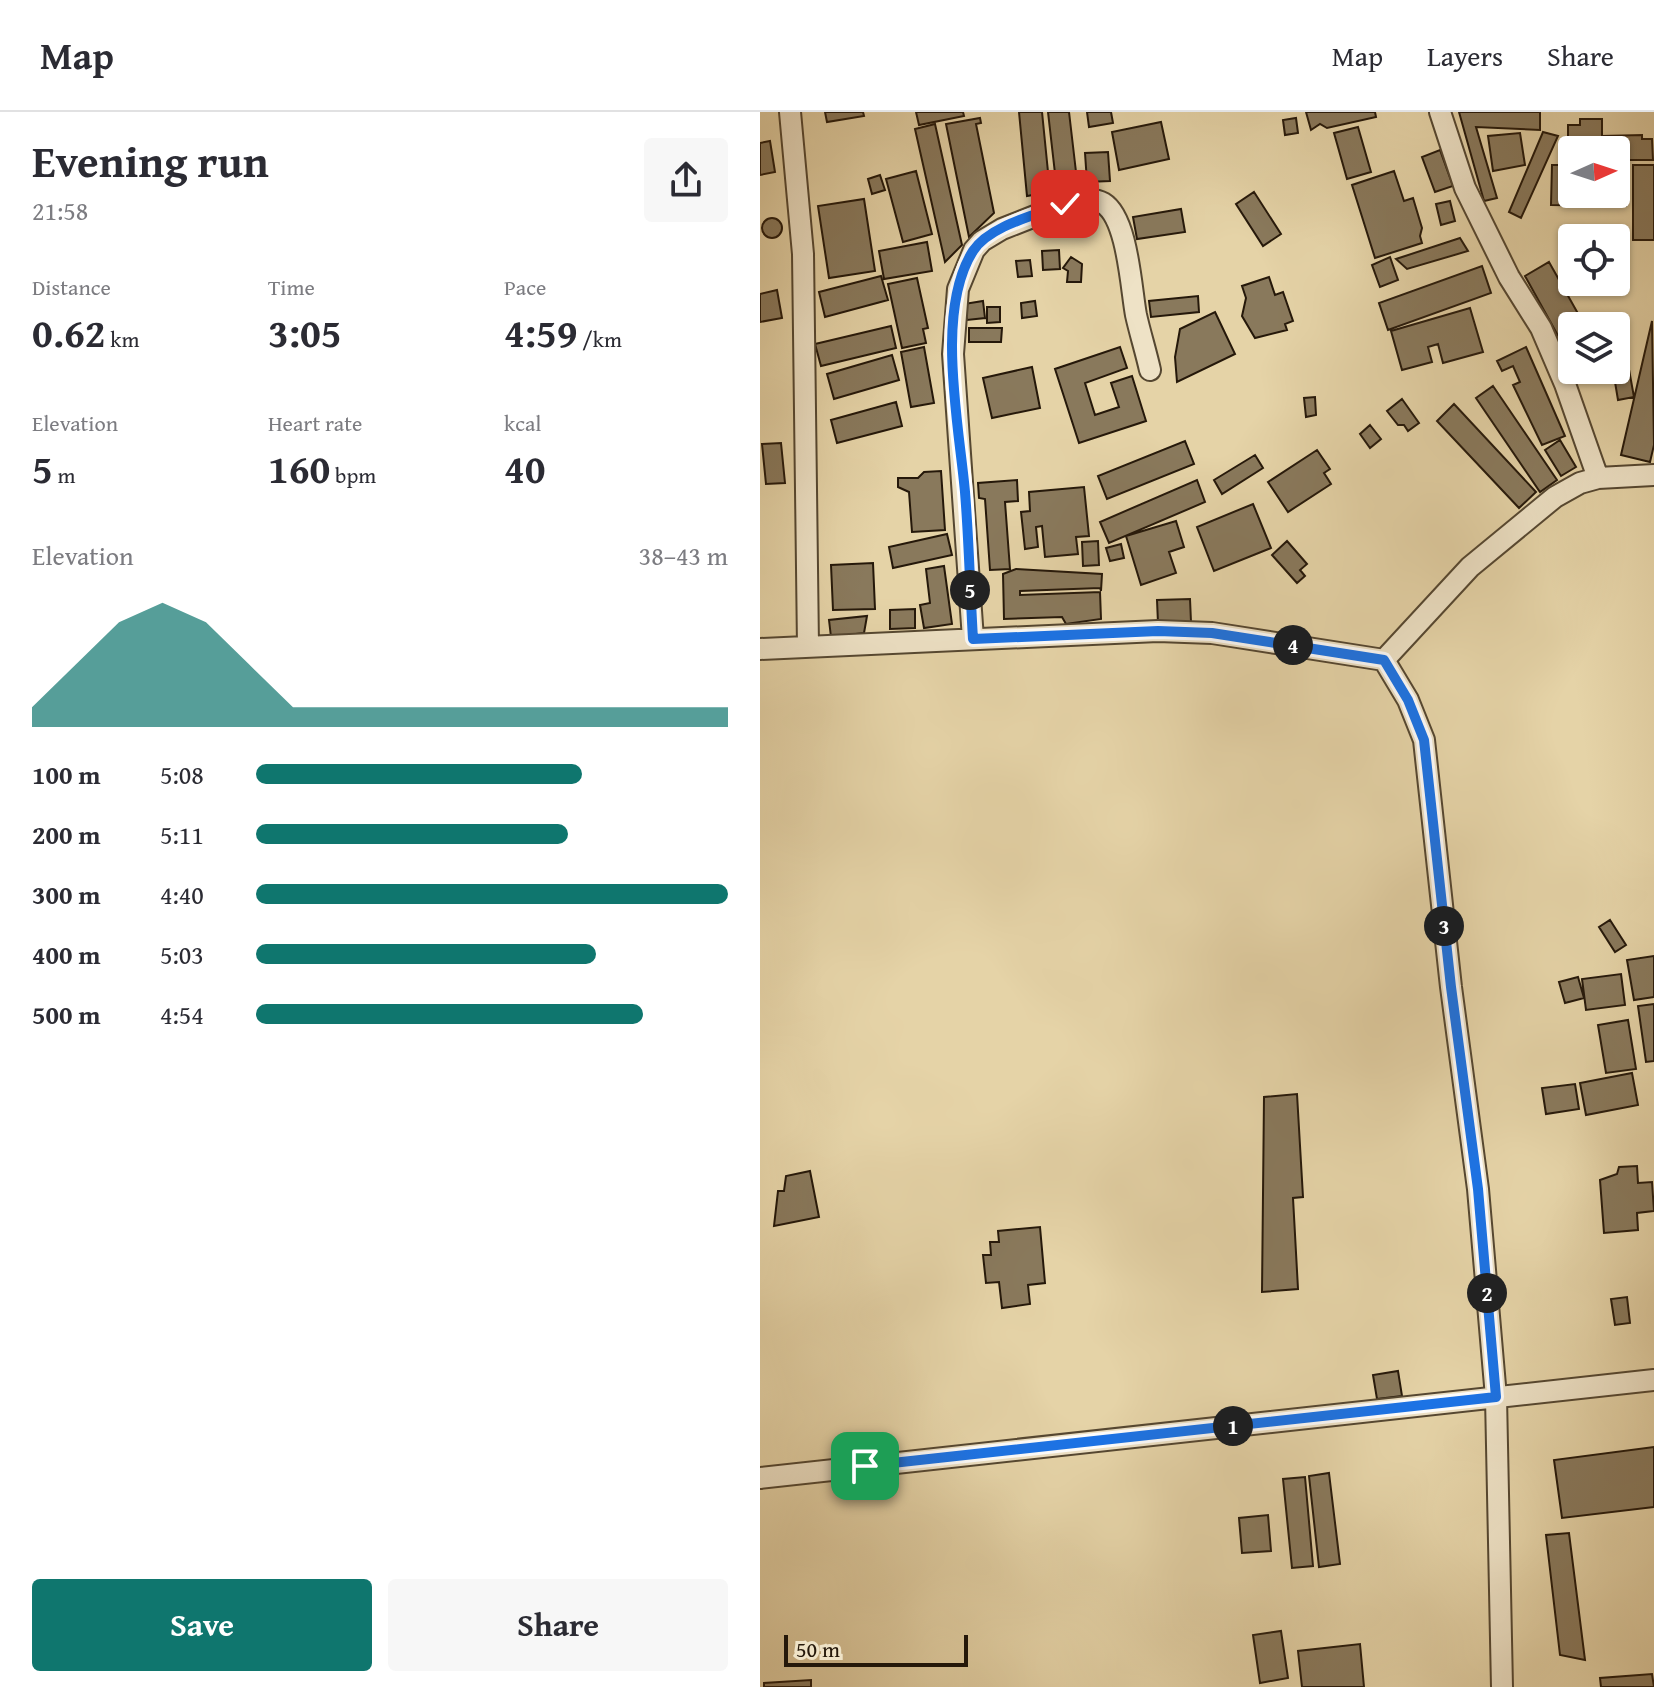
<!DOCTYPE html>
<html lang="en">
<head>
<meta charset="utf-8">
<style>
	:root { --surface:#fff; --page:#f7f7f7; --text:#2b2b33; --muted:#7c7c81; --line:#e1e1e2; --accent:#0f766e }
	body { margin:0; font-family:"Gentium Book Plus",serif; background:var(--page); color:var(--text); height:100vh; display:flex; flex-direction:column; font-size:30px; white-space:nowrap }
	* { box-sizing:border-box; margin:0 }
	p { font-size:26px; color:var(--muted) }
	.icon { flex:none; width:44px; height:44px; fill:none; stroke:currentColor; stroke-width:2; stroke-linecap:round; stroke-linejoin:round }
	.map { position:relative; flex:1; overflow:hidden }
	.side { display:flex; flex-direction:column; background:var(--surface); width:760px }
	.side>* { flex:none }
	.needle { width:52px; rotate:87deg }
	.fabs { position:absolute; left:798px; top:24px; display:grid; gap:16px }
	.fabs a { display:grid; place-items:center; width:72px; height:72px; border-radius:8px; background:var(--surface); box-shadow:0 2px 6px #0004; font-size:40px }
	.scale { position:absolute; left:24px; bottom:20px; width:184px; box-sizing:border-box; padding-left:8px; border:4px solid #25180a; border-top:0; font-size:22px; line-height:28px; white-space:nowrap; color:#25180a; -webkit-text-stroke:6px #eee2c6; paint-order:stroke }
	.pin { position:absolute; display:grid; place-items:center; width:68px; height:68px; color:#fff; margin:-34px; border-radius:16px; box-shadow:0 4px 12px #0006 }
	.km { position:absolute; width:40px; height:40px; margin:-20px; border-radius:50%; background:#222; color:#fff; font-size:22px; line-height:40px; text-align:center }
	.round { display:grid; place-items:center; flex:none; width:84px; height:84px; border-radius:8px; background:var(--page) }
	.head { display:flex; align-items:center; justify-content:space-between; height:136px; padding:0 32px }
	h1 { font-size:44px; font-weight:700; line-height:60px }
	.figures { display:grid; grid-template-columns:repeat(3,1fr); gap:12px; height:136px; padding:8px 32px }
	.figures div { display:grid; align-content:center }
	.figures b { font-size:40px; font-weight:700 }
	.figures small { font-size:22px; font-weight:400 }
	.figures p { font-size:22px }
	.chart { height:224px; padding:16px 32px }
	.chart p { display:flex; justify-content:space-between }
	.chart svg { width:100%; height:144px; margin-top:8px; fill:var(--accent); opacity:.7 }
	.action { display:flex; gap:16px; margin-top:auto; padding:16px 32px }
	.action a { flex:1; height:92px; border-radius:8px; background:var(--accent); color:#fff; font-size:32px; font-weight:700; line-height:92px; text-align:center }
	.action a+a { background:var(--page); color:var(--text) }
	ul { padding:0 32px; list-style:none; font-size:26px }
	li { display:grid; grid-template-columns:128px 96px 1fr; align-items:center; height:60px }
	li i { height:20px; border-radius:10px; background:var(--accent) }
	header { display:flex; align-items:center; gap:48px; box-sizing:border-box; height:112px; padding:0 40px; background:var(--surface); border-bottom:2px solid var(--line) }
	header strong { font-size:38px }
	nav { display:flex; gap:44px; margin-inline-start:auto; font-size:28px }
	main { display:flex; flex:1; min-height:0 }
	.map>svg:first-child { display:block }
	.building { fill:#89795c; stroke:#25180a; stroke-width:2 }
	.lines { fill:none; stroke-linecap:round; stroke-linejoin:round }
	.minor-casing { stroke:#554731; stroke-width:24 }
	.minor { stroke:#eee2c6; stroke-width:20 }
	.route-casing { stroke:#fff; stroke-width:16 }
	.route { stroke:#1a73e8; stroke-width:10 }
</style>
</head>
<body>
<header>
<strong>Map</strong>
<nav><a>Map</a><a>Layers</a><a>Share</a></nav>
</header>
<main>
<section class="side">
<div class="head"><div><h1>Evening run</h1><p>21:58</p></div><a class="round"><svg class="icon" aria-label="share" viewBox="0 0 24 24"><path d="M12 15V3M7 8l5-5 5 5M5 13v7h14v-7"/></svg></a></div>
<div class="figures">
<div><p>Distance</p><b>0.62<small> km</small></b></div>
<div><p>Time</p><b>3:05</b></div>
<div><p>Pace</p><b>4:59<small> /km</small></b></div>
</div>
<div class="figures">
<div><p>Elevation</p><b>5<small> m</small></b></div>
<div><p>Heart rate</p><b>160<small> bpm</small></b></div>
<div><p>kcal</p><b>40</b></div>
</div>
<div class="chart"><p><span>Elevation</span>38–43 m</p>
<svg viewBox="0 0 160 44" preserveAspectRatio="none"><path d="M0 44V38L10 25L20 12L30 6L40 12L50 25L60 38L70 38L80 38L90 38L100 38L110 38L120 38L130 38L140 38L150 38L160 38V44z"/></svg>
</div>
<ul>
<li><b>100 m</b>5:08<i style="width:69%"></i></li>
<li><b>200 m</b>5:11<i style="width:66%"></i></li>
<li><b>300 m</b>4:40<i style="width:100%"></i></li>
<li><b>400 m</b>5:03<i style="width:72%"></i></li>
<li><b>500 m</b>4:54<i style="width:82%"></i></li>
</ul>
<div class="action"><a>Save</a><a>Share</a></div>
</section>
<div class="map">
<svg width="894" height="1575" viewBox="0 0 894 1575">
	<rect width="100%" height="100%" fill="#e5d3a7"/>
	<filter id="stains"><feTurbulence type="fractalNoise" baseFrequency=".0025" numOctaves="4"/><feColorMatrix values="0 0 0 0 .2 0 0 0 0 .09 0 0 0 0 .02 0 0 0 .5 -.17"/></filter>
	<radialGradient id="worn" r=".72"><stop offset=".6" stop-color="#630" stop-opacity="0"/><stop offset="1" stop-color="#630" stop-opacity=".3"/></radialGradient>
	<path class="building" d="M65,0H103L104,4L67,10Z
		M156,0H203L204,4L159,13Z
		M259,0H282L290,80L267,84Z
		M288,0H309L318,77L297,79Z
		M327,0H351L353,11L329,15Z
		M546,0H615L616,5L567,16L560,12L551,18Z
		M699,0H780V18L716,15L737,86L724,89Z
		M220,6L221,11L216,12L234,101L209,125L186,12Z
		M536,6L538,21L525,23L523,8Z
		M820,7H842V24L882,23V27H892L893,48H856V38H832L823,29H808V13H820Z
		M401,10L409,47L359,58L352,20Z
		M175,12L202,133L185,150L155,17Z
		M598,15L611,60L587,67L574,21Z
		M783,20L798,24L761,106L749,100Z
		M760,21L765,53L733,59L728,24Z
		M10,29L15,60L0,63V31Z
		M680,38L693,74L675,80L662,45Z
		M348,40L350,69L327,70L325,41Z
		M792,53H812V82H856V54H867L866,94L791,93Z
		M873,53H894V128H873Z
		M156,59L172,122L143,130L126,67Z
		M634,59L644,89L653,86L662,116L660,124L662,131L615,146L592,73Z
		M120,63L125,78L112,82L108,67Z
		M494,80L521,122L503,134L476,92Z
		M104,87L115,159L69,166L58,94Z
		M690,89L695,109L681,113L676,92Z
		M421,97L425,120L377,127L373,105Z
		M2 116a10 10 0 1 1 20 0a10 10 0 1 1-20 0Z
		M700,126L708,139L647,157L636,147Z
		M167,130L172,159L124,167L119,139Z
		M299,138L300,157L283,158L282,139Z
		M311,145L322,152L321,170H307L308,159L303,156Z
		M630,145L638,168L620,175L612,153Z
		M270,148L272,164L258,165L256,149Z
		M789,150L825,214H812V249L765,164Z
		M722,154L731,181L628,218L619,191Z
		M121,164L128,188L65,205L59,180Z
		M509,165L515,183L523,180L533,209L525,212L527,218L495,226L482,204L486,186L482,174Z
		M157,166L168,216L163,217L166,231L142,236L128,172Z
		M17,178L22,206L0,210V182Z
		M438,184L439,200L391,205L389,189Z
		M223,189L225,206L207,208L204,192Z
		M275,189L277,204L262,206L261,191Z
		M227,195H240V210L227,211Z
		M710,196L723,240L683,251L678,232L668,235L672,250L642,258L631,219Z
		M455,200L475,242L417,270L415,245L420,217Z
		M892,209L894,333L890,350L861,343Z
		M131,214L136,236L61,254L55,232Z
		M209,216H242L241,230H209Z
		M864,230L874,285L858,288L853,258H856V232Z
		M164,235L174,291L151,295L141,240Z
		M360,235L367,256L325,271L335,303L359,295L351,271L372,264L386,309L319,331L295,257Z
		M766,235L805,324L782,333L753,273L760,270L753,254L742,259L737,249Z
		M132,243L139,268L74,287L67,262Z
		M272,255L280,296L232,306L223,266Z
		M733,274L797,368L780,380L716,286Z
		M555,285L556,303L546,305L544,286Z
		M642,287L659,311L648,319L644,313H638L627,299Z
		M136,290L142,314L77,331L71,308Z
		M694,292L776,380L759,396L677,309Z
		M610,313L621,327L610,336L600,322Z
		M800,328L816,355L801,364L785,338Z
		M425,329L434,352L347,387L338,364Z
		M21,331L25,371L6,372L2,332Z
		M557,338L570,357L564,361L571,372L528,400L508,370Z
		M495,343L503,356L462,382L454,368Z
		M181,359L185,418L152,420L149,380L138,375V366H158L164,360Z
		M257,368L258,389L245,390L250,457L230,458L225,387L219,386L218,371Z
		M437,368L445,390L349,431L340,410Z
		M324,375L329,424L316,425L318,442L285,445L282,414L276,415L278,435L265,437L261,400L270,399L269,380Z
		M493,392L511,436L454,459L437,415Z
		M416,409L424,435L409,440L416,461L381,473L366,424Z
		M187,422L192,443L133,456L129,435Z
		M338,429L339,453L323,454L322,430Z
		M527,429L547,452L540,458L545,464L537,471L512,443Z
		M361,432L364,446L350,449L346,436Z
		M113,451L115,497L73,498L71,453Z
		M184,454L192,512L164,516L160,493L170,491L166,457Z
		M256,457L342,462L341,479L340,476L260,479V483L340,480L341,507L306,512L302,505L244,507L243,462Z
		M430,487L431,510L398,511L397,488Z
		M155,497V516L130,517V498Z
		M107,504L104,521L71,525L69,508Z
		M850,808L866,833L855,840L839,815Z
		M894,844V885L874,888L867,848Z
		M861,862L865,893L826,898L822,867Z
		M818,865L824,886L805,891L799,870Z
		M894,892V949L886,950L878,894Z
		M868,908L876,957L846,961L838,913Z
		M872,961L878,993L826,1003L820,971Z
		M815,972L819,997L786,1002L782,976Z
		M537,982L543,1085L533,1086L538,1177L502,1180L504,985Z
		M877,1054L878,1071L892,1070L894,1099L877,1101L878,1118L844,1121L840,1068L857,1062L859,1055Z
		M50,1059L59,1105L14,1114L18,1079H24L26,1064Z
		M280,1115L285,1171L268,1173L270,1192L242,1196L239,1170L226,1171L223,1143H231L230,1130H239L238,1119Z
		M867,1185L870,1211L855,1213L851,1187Z
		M638,1259L642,1284L617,1287L613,1263Z
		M894,1335V1395L802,1406L794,1348Z
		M569,1361L580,1452L559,1455L549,1364Z
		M545,1365L553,1454L532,1456L523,1367Z
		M508,1403L511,1439L482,1441L479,1406Z
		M809,1421L825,1548L800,1543L786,1423Z
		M521,1519L528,1566L500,1571L493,1523Z
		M600,1532L604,1575H542L538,1539Z
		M892,1562L894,1575H841L840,1566Z
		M51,1568V1575H4V1571Z"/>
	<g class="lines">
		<defs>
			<path id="minor" d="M30,0L43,142L48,534
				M680,0L705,76L749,165L781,216L805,272L838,366
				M213,527L193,242L198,177L214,138L222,129L242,117L313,89C321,87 335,86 343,91C368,106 371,177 376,203C380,221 386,240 390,258
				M0,537L398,519L452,521L624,548L648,588L664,628L691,875L718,1077L736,1285L742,1575
				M624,548L710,455L795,385L820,371L838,366L894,363
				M0,1366L894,1268"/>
		</defs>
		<use href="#minor" class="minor-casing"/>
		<use href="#minor" class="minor"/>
	</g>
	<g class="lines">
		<defs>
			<path id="route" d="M105,1354L736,1285L718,1077L691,875L664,628L648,588L624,548L452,521L398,519L213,527C210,478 209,429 205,380C199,312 175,199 213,139C230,113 277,103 305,92"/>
		</defs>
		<use href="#route" class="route-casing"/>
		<use href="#route" class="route"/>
	</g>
	<rect width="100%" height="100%" filter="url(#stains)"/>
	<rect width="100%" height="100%" fill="url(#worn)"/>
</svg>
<div class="fabs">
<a><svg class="needle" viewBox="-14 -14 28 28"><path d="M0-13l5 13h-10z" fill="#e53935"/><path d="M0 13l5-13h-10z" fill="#7c7c81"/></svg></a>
<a><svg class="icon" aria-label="locate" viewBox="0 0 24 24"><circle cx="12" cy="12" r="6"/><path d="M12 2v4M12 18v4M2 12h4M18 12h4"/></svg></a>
<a><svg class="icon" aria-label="layers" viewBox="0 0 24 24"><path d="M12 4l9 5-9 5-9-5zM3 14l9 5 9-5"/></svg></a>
</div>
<div class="scale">50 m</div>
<div class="pin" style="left:105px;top:1354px;background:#1e9e55"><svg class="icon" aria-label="arrive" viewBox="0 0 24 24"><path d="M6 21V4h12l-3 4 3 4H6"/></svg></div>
<div class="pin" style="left:305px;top:92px;background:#d93025"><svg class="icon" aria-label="check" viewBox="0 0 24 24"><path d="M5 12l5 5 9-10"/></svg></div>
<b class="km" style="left:473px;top:1314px">1</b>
<b class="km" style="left:727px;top:1181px">2</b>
<b class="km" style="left:684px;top:814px">3</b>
<b class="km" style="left:533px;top:533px">4</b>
<b class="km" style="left:210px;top:478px">5</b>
</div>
</main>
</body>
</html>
